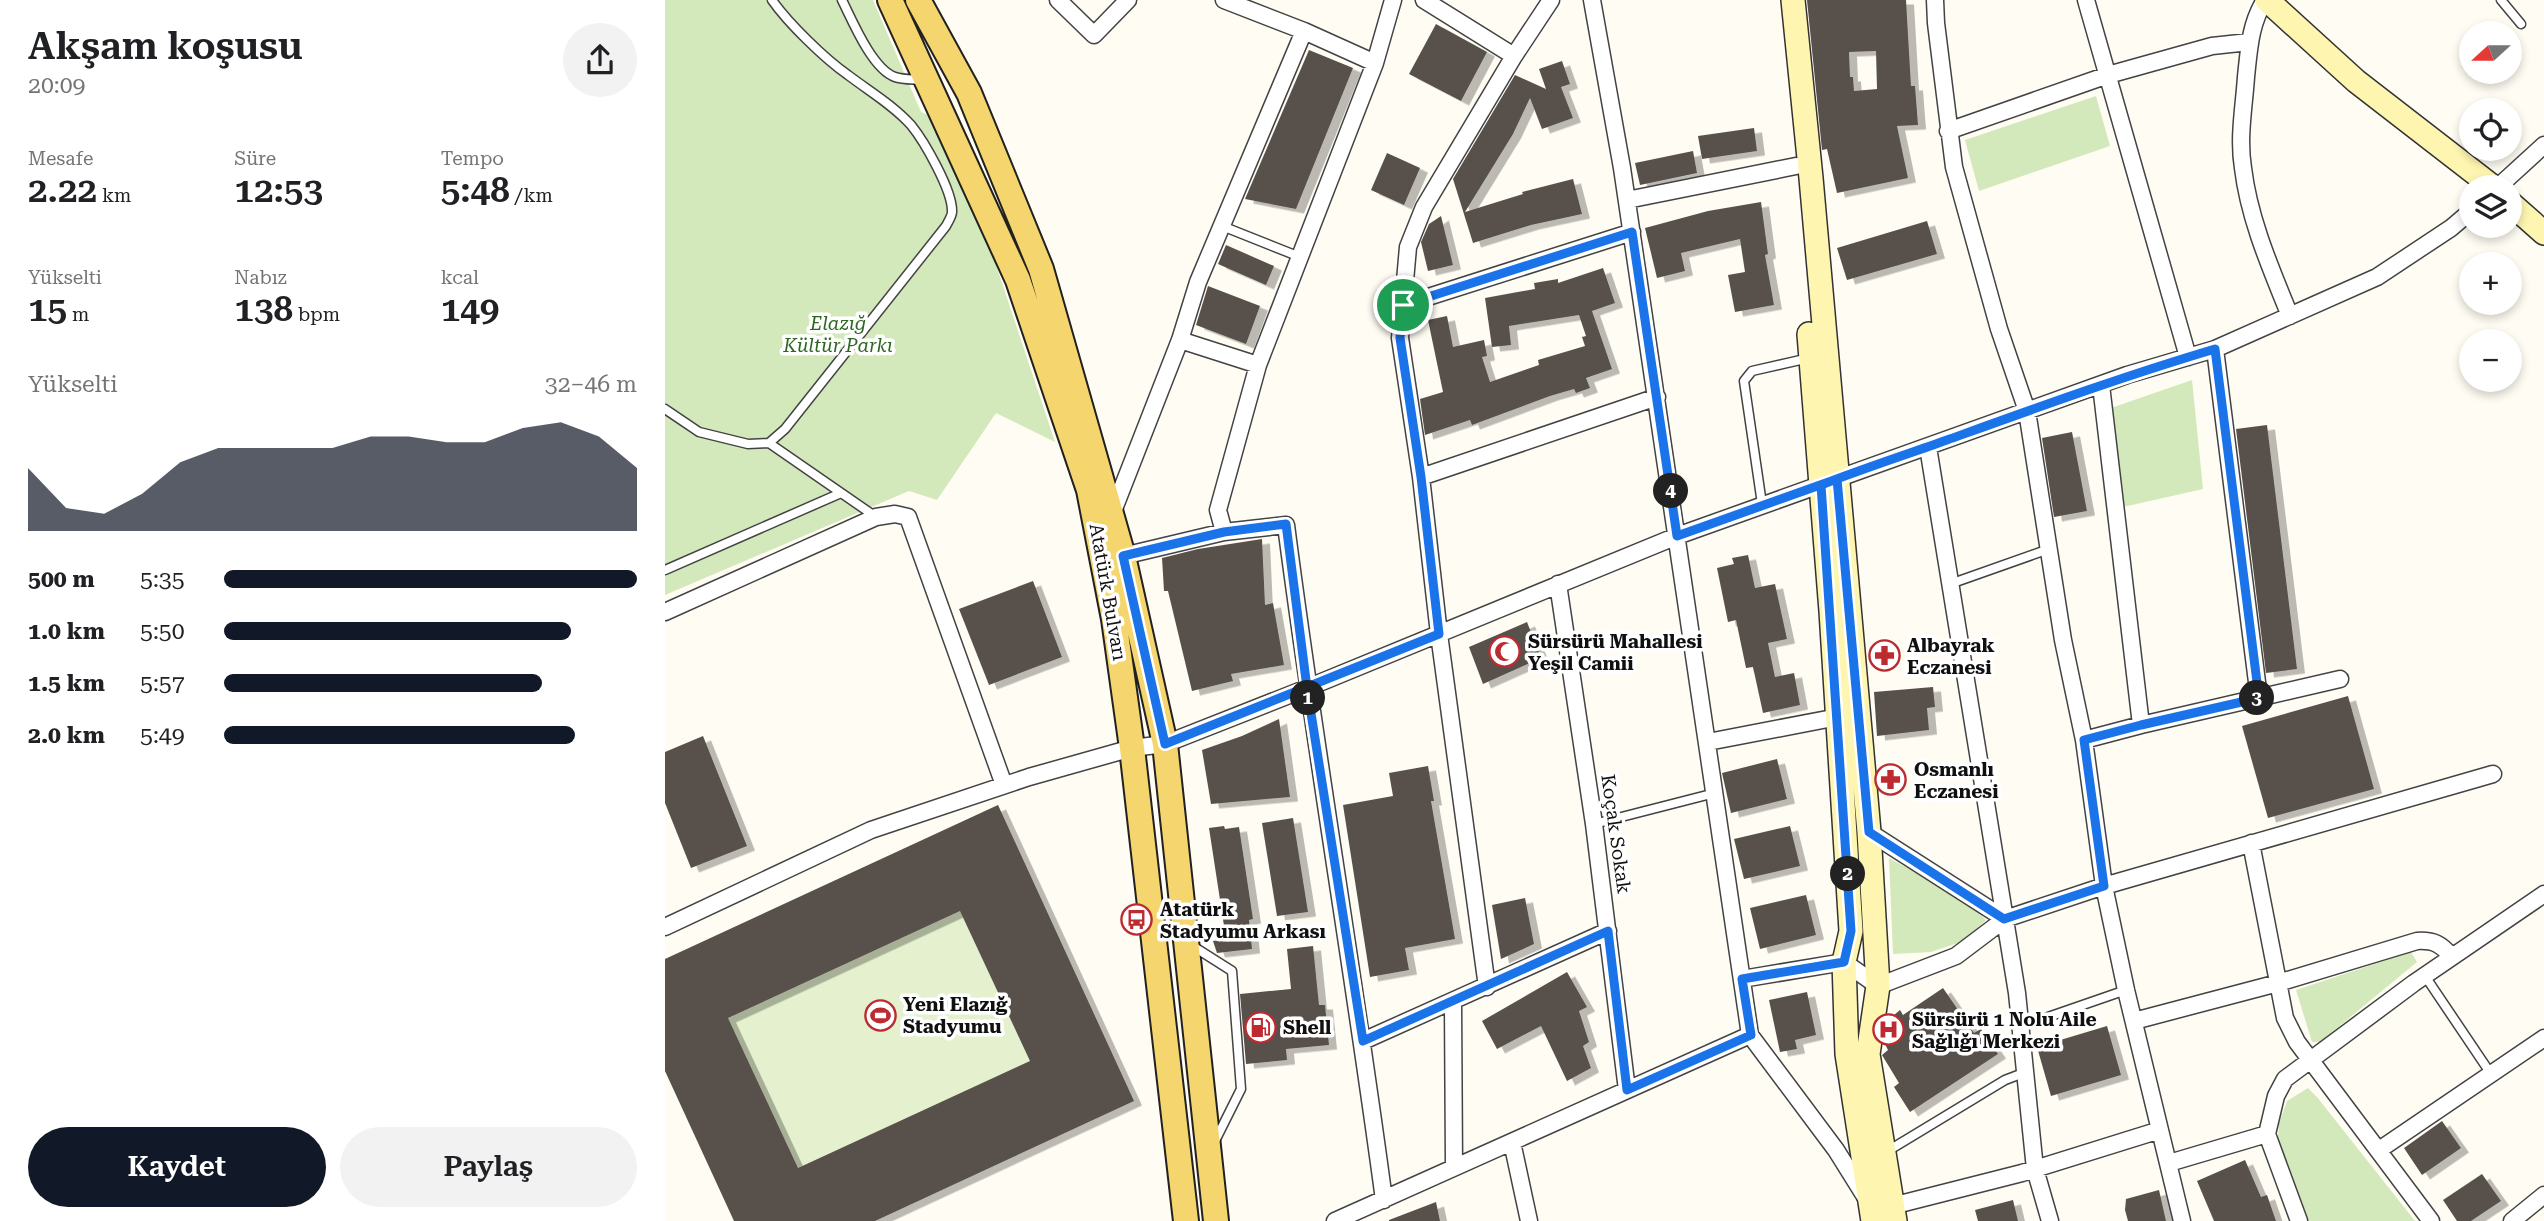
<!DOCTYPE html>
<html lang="tr">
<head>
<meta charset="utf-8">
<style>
	:root { --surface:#fff; --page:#f2f2f2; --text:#202124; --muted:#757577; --accent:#111827 }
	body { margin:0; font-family:"Roboto Serif",serif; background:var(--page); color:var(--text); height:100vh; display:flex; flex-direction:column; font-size:26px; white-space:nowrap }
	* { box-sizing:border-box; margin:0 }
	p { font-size:23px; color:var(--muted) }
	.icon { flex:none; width:38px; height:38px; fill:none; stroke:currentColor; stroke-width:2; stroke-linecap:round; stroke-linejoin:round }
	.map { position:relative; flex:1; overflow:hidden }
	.sheet { display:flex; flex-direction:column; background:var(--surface); width:665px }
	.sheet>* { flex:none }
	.needle { width:46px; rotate:249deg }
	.buttons { position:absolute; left:1794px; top:21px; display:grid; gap:14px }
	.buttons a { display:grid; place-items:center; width:63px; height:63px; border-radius:50%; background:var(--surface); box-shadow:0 4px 10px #0003; font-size:35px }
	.pin { position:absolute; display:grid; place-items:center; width:60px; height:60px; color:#fff; margin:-30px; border:4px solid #fff; border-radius:50%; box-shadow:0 2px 7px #0007 }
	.km { position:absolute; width:35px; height:35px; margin:-18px; border-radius:50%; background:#222; color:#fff; font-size:19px; line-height:35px; text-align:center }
	.round { display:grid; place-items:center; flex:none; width:74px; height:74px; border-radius:37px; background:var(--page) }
	.overview { display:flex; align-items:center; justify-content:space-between; height:119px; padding:0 28px }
	h1 { font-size:38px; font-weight:600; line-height:52px }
	.metrics { display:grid; grid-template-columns:repeat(3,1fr); gap:10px; height:119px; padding:7px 28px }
	.metrics div { display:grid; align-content:center }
	.metrics b { font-size:35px; font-weight:600 }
	.metrics small { font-size:19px; font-weight:400 }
	.metrics p { font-size:19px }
	.chart { height:196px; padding:14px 28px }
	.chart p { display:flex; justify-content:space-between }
	.chart svg { width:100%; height:126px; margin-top:7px; fill:var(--accent); opacity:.7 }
	.button { display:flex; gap:14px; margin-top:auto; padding:14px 28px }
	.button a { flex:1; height:80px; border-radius:42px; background:var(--accent); color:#fff; font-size:28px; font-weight:600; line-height:80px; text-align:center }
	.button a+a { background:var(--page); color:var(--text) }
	ul { padding:0 28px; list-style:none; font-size:23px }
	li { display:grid; grid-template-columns:112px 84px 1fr; align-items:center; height:52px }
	li i { height:18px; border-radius:9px; background:var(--accent) }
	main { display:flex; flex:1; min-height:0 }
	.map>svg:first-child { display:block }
	.green { fill:#d3e9bc }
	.pitch { fill:#e4f0ce }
	.building { fill:#58514c; fill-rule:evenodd; filter:url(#shadow) }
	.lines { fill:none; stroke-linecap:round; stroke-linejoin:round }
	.lane-casing { stroke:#434343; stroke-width:11 }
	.street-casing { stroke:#434343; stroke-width:19 }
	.secondary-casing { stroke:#323232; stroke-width:26 }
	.primary-casing { stroke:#212121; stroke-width:28 }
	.lane { stroke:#fff; stroke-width:8 }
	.street { stroke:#fff; stroke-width:16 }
	.secondary { stroke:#fdf5b0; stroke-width:23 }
	.primary { stroke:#f5d56d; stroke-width:24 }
	.route-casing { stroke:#fff; stroke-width:14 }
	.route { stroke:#1a73e8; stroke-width:9 }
	.labels { text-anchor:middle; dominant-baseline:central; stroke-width:7; stroke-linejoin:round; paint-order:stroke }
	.park-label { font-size:19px; font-style:italic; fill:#2e6721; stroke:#fff }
	.street-label { font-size:19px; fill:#101010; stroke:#fff }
	.poi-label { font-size:19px; font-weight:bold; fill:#101010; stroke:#fff; text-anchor:start }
</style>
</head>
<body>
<main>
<section class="sheet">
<div class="overview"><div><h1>Akşam koşusu</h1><p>20:09</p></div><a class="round"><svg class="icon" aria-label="share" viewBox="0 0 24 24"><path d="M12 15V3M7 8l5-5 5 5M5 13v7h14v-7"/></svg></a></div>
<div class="metrics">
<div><p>Mesafe</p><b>2.22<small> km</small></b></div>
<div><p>Süre</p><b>12:53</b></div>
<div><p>Tempo</p><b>5:48<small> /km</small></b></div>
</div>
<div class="metrics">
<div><p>Yükselti</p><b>15<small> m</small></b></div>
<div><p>Nabız</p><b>138<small> bpm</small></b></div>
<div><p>kcal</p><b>149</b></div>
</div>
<div class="chart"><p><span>Yükselti</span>32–46 m</p>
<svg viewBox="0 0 160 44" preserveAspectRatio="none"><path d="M0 44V22L10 36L20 38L30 31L40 20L50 15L60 15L70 15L80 15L90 11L100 11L110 13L120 13L130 8L140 6L150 11L160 22V44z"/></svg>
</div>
<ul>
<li><b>500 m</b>5:35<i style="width:100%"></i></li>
<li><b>1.0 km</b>5:50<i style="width:84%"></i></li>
<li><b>1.5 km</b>5:57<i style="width:77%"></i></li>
<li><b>2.0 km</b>5:49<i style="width:85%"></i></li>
</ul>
<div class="button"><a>Kaydet</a><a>Paylaş</a></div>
</section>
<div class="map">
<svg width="1879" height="1221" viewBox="0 0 1879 1221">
	<defs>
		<filter id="shadow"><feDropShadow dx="8" dy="4.5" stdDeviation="0" flood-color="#0004"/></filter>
	</defs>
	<rect width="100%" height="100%" fill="#fffcf3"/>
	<path class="green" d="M0,0H208L256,112L266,116L329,259L390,442L331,413L272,500L244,491L0,595Z
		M1431,96L1445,146L1314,191L1300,140Z
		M1527,380L1538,489L1458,507L1446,408Z
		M1224,858L1301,900L1321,920L1299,941L1266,952L1228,954Z
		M1746,952L1752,962L1655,1042H1647L1631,990Z
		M1643,1088L1652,1097L1750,1221H1641L1612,1158L1614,1123L1622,1101Z"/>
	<path class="pitch" d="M333,805L469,1101L210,1221H69L0,1071V959Z"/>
	<path class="building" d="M1142,0H1241L1246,86H1250L1253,125L1232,126L1243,178L1172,193L1162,149L1157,150ZM1211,51L1212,89L1189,91L1188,77H1185L1184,52Z
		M771,24L822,52L796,101L744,74Z
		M644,50L688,68L631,209L580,199Z
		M897,61L905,84L896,87L908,118L877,129L865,98L848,134L800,212L858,194L857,192L908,179L917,214L866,225L808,243L788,179L850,75L881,89L874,69Z
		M1089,128L1092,151L1037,159L1033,136Z
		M1028,151L1032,173L975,185L970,163Z
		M722,153L755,168L739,205L706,190Z
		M1096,202L1103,254L1100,255L1109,305L1070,312L1063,275L1080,272L1075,239L1016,253L1020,271L992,278L980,228L1043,211Z
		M776,216L788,265L763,271L756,242L764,224Z
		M1262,221L1272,254L1182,280L1172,248Z
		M561,245L609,266L601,285L553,264Z
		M938,268L950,303L927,311L947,369L921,378L925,388L911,393L909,389L885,396L807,425L805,420L760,435L755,399L778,392L763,320L782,316L788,347L819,340L822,356L817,357L825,382L874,365L873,360L920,346L917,337L921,336L914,315L844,326L846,345L827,347L820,298L870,289L869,283L893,279V283Z
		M543,286L595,306L581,344L531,325Z
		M1602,425L1632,669L1601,673L1571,429Z
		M1407,432L1422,511L1389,517L1377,438Z
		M597,539L600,605L608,603L619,665L566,674L568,681L527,691L503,591H499L497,558L533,549Z
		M1083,555L1090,588L1110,584L1122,639L1103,643L1110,677L1129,673L1135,705L1098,713L1088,667L1081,668L1071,620L1063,622L1052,568L1069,564L1067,558Z
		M368,581L397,657L324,685L294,609Z
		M862,622L876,658L818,684L804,647Z
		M1268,687L1270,707L1262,708L1264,730L1212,736L1209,692Z
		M1683,696L1709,789L1603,818L1577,726Z
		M614,719L625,797L546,804L537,750L577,736Z
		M38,736L82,846L26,868L0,803V752Z
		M1112,759L1122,799L1066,813L1057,773Z
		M763,766L769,801H766L790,939L740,948L744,970L705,977L678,805L728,796L724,773Z
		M333,805L469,1101L210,1221H69L0,1071V959ZM295,911L365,1061L133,1168L63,1018Z
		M628,818L643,912L612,916L597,823Z
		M559,826L560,829L574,827L588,919L584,920L587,949L552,953L548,941L561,939L544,828Z
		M1125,826L1135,866L1079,879L1069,839Z
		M1141,895L1151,935L1095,949L1085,908Z
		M860,898L869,944L836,959L827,905Z
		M648,946L654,1005H660L664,1045L621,1049L622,1060L581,1064L575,994L626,989L622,949Z
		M902,972L922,1007L914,1011L924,1042L918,1046L926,1068L902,1081L876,1026L832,1049L817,1021Z
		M1278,988L1309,1033L1316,1029L1333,1054L1245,1112L1229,1087L1234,1083L1217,1055L1223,1050L1219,1042L1222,1021L1235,1010L1238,1015Z
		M1142,992L1151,1035L1130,1040L1132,1049L1115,1052L1104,1000Z
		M1442,1026L1456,1075L1386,1096L1372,1047Z
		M1777,1121L1796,1148L1757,1175L1739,1148Z
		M1580,1160L1596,1197L1602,1195L1611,1221H1549L1532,1181Z
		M1817,1174L1836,1201L1806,1221H1792L1778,1200Z
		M1494,1190L1501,1221H1463L1460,1210L1461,1199Z
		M1348,1200L1353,1221H1313L1310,1210Z
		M771,1202L775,1221H724V1220Z"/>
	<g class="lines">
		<defs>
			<path id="lane" d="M177,0C187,20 207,69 230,77C238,80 249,79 258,80
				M1836,0L1856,24
				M557,226L635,257
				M0,409L34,432L83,444L104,443L120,429L281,226C283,222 287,216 287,212C288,191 259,141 246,125C228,105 204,91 183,75C160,59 123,23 107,0
				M104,443L211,517
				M1097,504L1079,381L1087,371L1144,358
				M0,570L176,493
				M1285,584L1384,549
				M929,824L1050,793
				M526,945L567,971L576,1089L550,1141
				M1760,976L1826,1074
				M1383,1017L1461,990
				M1221,1152L1340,1080L1361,1072"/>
			<path id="street" d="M393,0L429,35L463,0
				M559,0L639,31L710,63
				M759,0L849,56
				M927,0L957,168L1085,1035L1171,1150L1201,1198
				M1270,0L1271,23L1289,167L1334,329L1362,411L1398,640L1419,740L1439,886L1461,990L1517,1221
				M1421,0L1523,357
				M1600,0C1585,24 1584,49 1581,77C1579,107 1573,138 1578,168C1584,219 1606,269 1625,316
				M1283,131L1443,75L1547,46L1584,42
				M1833,187L1879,145
				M962,200L1131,166
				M738,305L967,232
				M515,340L593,365
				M1550,349L1594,698
				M1436,385L1476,725
				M1263,447L1352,993L1370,1169L1385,1221
				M756,477L992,397
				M447,514L515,340L533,282L639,31
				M458,556L559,532
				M893,584L929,824L962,1090
				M0,612L211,517L230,514L243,517L339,785
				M1419,740L1476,725L1675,679
				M1043,742L1173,717
				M1204,832L1340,919
				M1586,843L1620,1018L1632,1042L1766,1221
				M0,927L206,830L364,777L467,748L500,744L642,688L1012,536L1462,375L1550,349L1712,277L1786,228L1806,211
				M1077,979L1179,962L1213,986L1291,956L1340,919L1439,886L1828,774
				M822,987L774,634L756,477L735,338L743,247L759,207L849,56L886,0
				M788,1003L789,1166
				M1469,1021L1613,983L1752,941C1769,940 1776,944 1787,957
				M698,1041L943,931
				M847,1142L864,1221
				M1714,1150L1879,1038
				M1504,1163L1602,1134
				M719,1200C689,974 650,750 621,525L559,532L553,510L593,365L710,63L728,0
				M1227,1206L1357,1173L1495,1130
				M670,1221L1085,1035
				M1634,1221L1602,1134L1611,1096L1620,1079L1749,983L1879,894
				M1847,1221L1879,1195"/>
			<path id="secondary" d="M1128,0L1146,178L1204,832L1213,986L1203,1054L1230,1221
				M1602,0L1691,81L1828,187
				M1844,202L1879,233
				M1144,334L1166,611L1186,931L1179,962L1182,1054L1208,1221"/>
			<path id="primary" d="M225,0L353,280L424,490L449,619L467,748L521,1221
				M253,0L304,93L376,269L458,556L500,744L551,1221"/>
		</defs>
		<use href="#lane" class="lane-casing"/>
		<use href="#street" class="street-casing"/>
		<use href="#secondary" class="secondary-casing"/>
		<use href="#primary" class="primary-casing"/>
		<use href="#lane" class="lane"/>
		<use href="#street" class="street"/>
		<use href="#secondary" class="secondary"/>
		<use href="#primary" class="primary"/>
	</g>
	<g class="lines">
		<defs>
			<path id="route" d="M738,305L735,338L756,477L774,634L500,744L458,556L559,532L621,524L642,688L698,1041L943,931L962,1090L1086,1035L1077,979L1179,962L1186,931L1156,485C1197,469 1240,455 1282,440C1371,408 1459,376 1550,349L1594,698L1476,725L1419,740L1439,886L1339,919L1204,832L1172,479L1012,536L967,232L738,305"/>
		</defs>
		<use href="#route" class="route-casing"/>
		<use href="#route" class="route"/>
	</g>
	<defs>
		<symbol id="mosque-ring" viewBox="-11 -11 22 22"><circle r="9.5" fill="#fff" stroke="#bd2a30" stroke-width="1.5"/><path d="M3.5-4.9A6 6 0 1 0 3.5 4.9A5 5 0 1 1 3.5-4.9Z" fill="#bd2a30"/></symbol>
		<symbol id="pharmacy-ring" viewBox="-11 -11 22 22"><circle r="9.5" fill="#fff" stroke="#bd2a30" stroke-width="1.5"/><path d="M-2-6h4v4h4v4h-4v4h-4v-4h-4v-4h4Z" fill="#bd2a30"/></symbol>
		<symbol id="bus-ring" viewBox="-11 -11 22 22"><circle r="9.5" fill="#fff" stroke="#bd2a30" stroke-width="1.5"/><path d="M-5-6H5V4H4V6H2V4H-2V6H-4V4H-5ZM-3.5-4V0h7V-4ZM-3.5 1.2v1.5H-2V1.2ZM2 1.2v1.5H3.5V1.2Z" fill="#bd2a30"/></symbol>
		<symbol id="stadium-ring" viewBox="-11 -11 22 22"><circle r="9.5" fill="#fff" stroke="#bd2a30" stroke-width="1.5"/><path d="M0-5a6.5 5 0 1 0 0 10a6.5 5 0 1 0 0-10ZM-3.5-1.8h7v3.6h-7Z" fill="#bd2a30"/></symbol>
		<symbol id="fuel-ring" viewBox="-11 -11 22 22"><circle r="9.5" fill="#fff" stroke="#bd2a30" stroke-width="1.5"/><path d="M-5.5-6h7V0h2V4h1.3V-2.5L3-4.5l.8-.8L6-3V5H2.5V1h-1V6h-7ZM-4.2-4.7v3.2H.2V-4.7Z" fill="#bd2a30"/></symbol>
		<symbol id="hospital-ring" viewBox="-11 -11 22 22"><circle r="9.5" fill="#fff" stroke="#bd2a30" stroke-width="1.5"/><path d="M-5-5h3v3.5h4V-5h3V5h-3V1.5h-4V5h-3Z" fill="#bd2a30"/></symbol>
	</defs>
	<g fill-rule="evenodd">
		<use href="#mosque-ring" x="822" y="634" width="35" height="35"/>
		<use href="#pharmacy-ring" x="1202" y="638" width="35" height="35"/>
		<use href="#pharmacy-ring" x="1208" y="762" width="35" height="35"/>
		<use href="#bus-ring" x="454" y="902" width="35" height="35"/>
		<use href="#stadium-ring" x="198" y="998" width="35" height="35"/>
		<use href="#fuel-ring" x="578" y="1010" width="35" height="35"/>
		<use href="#hospital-ring" x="1206" y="1012" width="35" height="35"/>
	</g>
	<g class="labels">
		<g class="park-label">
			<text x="173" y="323">Elazığ<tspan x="173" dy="22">Kültür Parkı</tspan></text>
		</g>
		<g class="street-label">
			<text transform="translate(443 592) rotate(80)">Atatürk Bulvarı</text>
			<text transform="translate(951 834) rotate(82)">Koçak Sokak</text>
		</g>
		<g class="poi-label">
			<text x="863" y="641">Sürsürü Mahallesi<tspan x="863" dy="22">Yeşil Camii</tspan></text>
			<text x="1242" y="645">Albayrak<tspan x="1242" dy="22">Eczanesi</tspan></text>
			<text x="1249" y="769">Osmanlı<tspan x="1249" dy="22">Eczanesi</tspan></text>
			<text x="495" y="909">Atatürk<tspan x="495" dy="22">Stadyumu Arkası</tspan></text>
			<text x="238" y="1004">Yeni Elazığ<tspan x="238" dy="22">Stadyumu</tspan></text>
			<text x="1247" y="1019">Sürsürü 1 Nolu Aile<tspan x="1247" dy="22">Sağlığı Merkezi</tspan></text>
			<text x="618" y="1027">Shell</text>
		</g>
	</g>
</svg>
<div class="buttons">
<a><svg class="needle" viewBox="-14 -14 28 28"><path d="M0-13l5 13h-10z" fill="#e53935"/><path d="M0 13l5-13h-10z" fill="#757577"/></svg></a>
<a><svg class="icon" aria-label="locate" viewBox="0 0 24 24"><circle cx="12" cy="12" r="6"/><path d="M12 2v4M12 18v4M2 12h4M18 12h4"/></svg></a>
<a><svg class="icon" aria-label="layers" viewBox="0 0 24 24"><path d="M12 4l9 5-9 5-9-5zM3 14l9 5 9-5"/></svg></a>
<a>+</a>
<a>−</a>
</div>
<div class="pin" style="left:738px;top:305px;background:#1e9e55"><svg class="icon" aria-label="arrive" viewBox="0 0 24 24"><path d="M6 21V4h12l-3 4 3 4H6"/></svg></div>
<b class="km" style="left:643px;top:698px">1</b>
<b class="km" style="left:1183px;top:874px">2</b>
<b class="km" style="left:1592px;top:698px">3</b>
<b class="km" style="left:1006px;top:491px">4</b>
</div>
</main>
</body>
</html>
